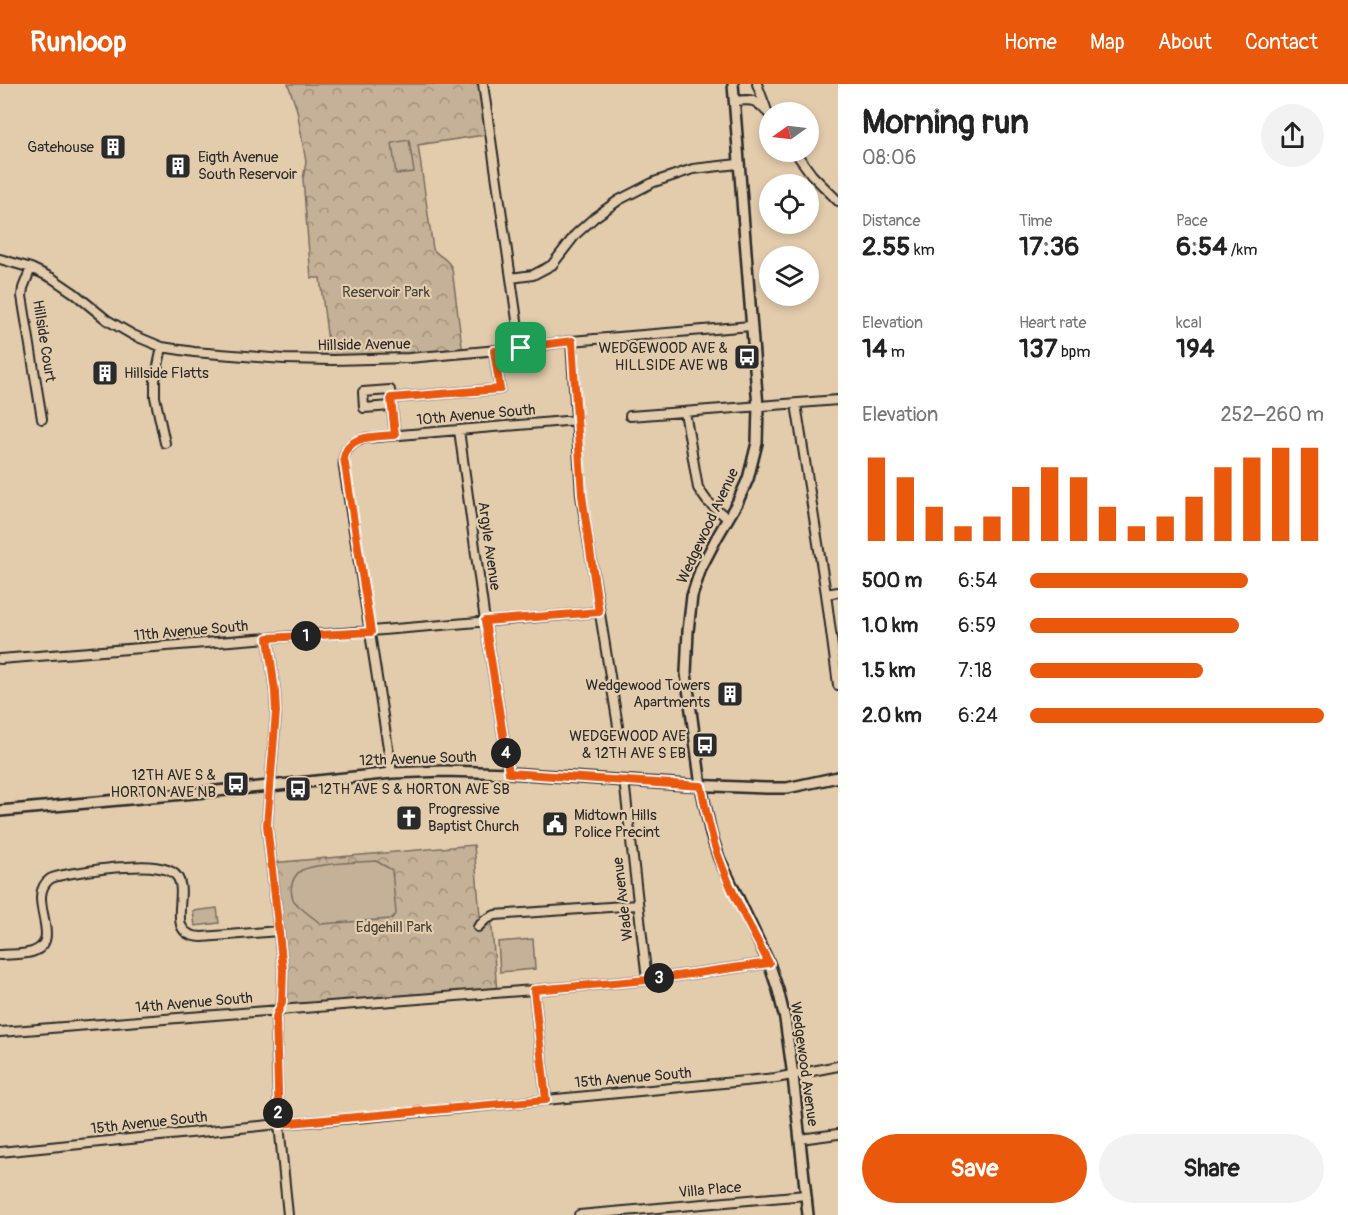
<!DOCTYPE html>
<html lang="en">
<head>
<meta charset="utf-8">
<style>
	:root { --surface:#fff; --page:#f2f2f2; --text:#222; --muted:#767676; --accent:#ea580c }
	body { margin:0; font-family:Pangolin,sans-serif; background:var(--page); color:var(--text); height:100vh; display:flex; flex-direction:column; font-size:22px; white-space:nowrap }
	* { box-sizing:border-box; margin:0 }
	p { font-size:20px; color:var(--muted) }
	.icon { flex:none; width:33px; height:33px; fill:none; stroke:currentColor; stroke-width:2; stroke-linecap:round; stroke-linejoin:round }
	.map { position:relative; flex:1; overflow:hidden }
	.drawer { display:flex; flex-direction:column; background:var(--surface); width:510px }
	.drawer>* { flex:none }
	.needle { width:39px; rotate:256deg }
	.buttons { position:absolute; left:759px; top:18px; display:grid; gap:12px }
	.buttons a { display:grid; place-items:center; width:60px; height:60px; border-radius:50%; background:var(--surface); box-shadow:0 3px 9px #0003; font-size:30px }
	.pin { position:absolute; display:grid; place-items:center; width:51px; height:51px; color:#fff; margin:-26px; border-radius:12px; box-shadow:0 3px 9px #0006 }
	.km { position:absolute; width:30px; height:30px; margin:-15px; border-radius:50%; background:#222; color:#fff; font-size:16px; line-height:30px; text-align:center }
	.round { display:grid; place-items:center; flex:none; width:63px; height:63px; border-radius:32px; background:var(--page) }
	.headline { display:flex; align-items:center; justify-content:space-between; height:102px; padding:0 24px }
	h1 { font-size:33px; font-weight:800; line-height:45px }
	.figures { display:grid; grid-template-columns:repeat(3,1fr); gap:9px; height:102px; padding:6px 24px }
	.figures div { display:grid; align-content:center }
	.figures b { font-size:26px; font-weight:800 }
	.figures small { font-size:16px; font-weight:400 }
	.figures p { font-size:16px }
	.chart { height:168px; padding:12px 24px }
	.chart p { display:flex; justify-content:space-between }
	.chart svg { width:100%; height:108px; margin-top:6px; stroke:var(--accent); stroke-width:6 }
	.cta { display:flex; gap:12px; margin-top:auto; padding:12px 24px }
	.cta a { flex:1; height:69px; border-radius:36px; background:var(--accent); color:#fff; font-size:24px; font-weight:800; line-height:69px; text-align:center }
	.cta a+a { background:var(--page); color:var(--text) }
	ul { padding:0 24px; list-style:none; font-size:20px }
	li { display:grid; grid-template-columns:96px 72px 1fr; align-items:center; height:45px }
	li i { height:15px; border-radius:8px; background:var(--accent) }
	header { display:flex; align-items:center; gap:36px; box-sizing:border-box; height:84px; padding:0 30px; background:var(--accent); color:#fff }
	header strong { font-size:28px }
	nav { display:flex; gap:33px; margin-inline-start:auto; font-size:21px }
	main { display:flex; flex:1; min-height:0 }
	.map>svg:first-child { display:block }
	.forest { fill:url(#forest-crowns); stroke:#786e61; stroke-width:1.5 }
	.garden { fill:#c5b197; stroke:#786e61; stroke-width:1.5 }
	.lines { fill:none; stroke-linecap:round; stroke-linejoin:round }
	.minor-casing { stroke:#2b2b2b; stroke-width:12 }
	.major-casing { stroke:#2b2b2b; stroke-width:14 }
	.minor { stroke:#e3ccac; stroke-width:8 }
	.major { stroke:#e3ccac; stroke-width:9 }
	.route-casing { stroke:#fff; stroke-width:12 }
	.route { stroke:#ea580c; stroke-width:8 }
	.labels { text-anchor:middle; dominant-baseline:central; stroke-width:4.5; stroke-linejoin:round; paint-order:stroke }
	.poi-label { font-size:15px; fill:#2b2b2b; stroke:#e3ccac; text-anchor:end }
	.park-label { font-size:15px; fill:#423f3b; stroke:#e3ccac }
	.street-label { font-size:15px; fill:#2b2b2b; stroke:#e3ccac }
</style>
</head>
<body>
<header>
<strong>Runloop</strong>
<nav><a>Home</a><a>Map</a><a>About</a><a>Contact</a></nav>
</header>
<main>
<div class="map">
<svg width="838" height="1131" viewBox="0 0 838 1131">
	<defs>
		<pattern id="forest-crowns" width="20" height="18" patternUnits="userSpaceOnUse" patternTransform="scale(1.5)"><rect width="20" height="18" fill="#c5b197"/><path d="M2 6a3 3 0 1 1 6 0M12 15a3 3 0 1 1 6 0" fill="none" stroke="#a0907b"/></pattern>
	</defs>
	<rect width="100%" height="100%" fill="#e3ccac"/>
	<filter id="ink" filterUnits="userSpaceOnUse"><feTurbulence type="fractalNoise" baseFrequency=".0167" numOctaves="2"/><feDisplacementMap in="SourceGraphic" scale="12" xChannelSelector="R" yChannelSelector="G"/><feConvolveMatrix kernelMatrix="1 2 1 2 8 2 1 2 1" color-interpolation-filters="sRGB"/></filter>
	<g filter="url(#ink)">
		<path class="forest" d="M288,0H482L490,50L418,61L433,165C439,173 449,175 452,185L463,270L318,275V270L328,258L320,194H311L303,95L306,78L297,26Z
			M474,761L480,832L491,831L497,909L279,926L283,885L271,779Z"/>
		<path class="garden" d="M409,56L414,88L396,90L392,59Z
			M376,777L392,786L396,830L391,835L321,840C314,834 296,822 293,815C289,805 292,792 302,786C316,779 358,778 376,777Z
			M217,824L219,839L195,842L193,827Z
			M533,855L535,885L500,888L498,858Z"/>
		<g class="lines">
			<defs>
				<path id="minor" d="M483,0L521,264
					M757,0L766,24
					M734,17C754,15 755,15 769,30
					M795,68L812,91L838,117
					M0,175L31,184L52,194L74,209L107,236L133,251L162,263L194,268L284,275L333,276L409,274L521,264L571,257L751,242
					M31,184L23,204L22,212L42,335
					M511,194L533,191L552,181L576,150L595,133L619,116L654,98L693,85L738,80
					M571,257L581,411L618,642
					M162,263L155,296V313L165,359
					M391,314L390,306L363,308L364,324L392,322
					M796,320L826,510L838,601
					M685,328L698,404L707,417L728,435
					M630,332L838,316
					M459,346L485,537L509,689
					M395,351L391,314L500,305L494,267
					M826,510L838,508
					M268,554L275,608L276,629L267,741L283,885L282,918L276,933L277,982L279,1040L288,1131
					M0,575L268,554L371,547L599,528
					M392,689L344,384C342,367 349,359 365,354L577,336
					M624,696L647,896
					M478,843L485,836L495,831L638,821
					M0,871C10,870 22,871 32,868C66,857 24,814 50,795C57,790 115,783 126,783C140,782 159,781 172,788C196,802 159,852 202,853L279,847
					M534,906L546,1016
					M0,948L534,906L647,896L769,879
					M800,1055L838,1050
					M0,1068L279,1040L367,1033L776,994L838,982
					M579,1131L806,1111"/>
				<path id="major" d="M733,0L758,323L757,359L748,395L737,419L716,455L701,484L692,512L688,547L686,589L701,702L711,750L719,774L769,879L778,906L785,935L793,992L808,1131
					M0,727L270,702L392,689L445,687L509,689L688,701L766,704H787L838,693"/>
			</defs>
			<use href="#minor" class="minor-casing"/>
			<use href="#major" class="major-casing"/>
			<use href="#minor" class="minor"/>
			<use href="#major" class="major"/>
		</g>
	</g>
	<g class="lines" filter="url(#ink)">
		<defs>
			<path id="route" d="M572,257L582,411L599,528L485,537L509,689L701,702C706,726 710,751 719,774C732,810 751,845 769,879L647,896L534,906L546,1016L279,1040L276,933L282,918L283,885L267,741L276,628L275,608L268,554L371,548L344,374C348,350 375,353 395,351L391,314L500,305L494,267Z"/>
		</defs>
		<use href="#route" class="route-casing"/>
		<use href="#route" class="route"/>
	</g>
	<defs>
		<symbol id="building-square" viewBox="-11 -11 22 22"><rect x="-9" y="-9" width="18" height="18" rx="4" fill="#2b2b2b" stroke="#e3ccac"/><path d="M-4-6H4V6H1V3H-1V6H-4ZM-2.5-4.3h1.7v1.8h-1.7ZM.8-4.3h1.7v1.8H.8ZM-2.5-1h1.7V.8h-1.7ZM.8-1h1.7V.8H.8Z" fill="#fff"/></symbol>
		<symbol id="bus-square" viewBox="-11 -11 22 22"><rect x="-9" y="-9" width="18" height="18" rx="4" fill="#2b2b2b" stroke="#e3ccac"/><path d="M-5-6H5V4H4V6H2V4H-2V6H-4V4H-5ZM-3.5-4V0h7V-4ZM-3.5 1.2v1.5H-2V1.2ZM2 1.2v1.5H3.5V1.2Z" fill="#fff"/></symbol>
		<symbol id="church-square" viewBox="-11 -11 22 22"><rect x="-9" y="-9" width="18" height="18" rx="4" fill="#2b2b2b" stroke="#e3ccac"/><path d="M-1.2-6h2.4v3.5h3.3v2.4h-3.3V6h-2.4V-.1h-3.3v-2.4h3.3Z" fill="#fff"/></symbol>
		<symbol id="civic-square" viewBox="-11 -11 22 22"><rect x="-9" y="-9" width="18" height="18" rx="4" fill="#2b2b2b" stroke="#e3ccac"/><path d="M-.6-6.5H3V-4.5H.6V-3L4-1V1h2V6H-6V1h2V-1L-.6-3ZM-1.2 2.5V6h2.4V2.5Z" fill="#fff"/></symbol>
	</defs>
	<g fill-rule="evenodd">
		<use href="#building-square" x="98" y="48" width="30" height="30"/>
		<use href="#building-square" x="163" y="67" width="30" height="30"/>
		<use href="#bus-square" x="732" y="258" width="30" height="30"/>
		<use href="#building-square" x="90" y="274" width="30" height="30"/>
		<use href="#building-square" x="715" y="595" width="30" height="30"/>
		<use href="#bus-square" x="690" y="646" width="30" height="30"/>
		<use href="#bus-square" x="221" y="685" width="30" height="30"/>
		<use href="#bus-square" x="283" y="690" width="30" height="30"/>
		<use href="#church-square" x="394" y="719" width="30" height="30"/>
		<use href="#civic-square" x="540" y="725" width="30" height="30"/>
	</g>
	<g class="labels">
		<g class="poi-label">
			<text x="94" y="63">Gatehouse</text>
			<text x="198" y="73" text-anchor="start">Eigth Avenue<tspan x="198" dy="17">South Reservoir</tspan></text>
			<text x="728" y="264">WEDGEWOOD AVE &amp;<tspan x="728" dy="17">HILLSIDE AVE WB</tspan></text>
			<text x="124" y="289" text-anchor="start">Hillside Flatts</text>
			<text x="710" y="601">Wedgewood Towers<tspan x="710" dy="17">Apartments</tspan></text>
			<text x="686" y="652">WEDGEWOOD AVE<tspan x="686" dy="17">&amp; 12TH AVE S EB</tspan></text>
			<text x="216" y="691">12TH AVE S &amp;<tspan x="216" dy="17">HORTON AVE NB</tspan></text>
			<text x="318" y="705" text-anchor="start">12TH AVE S &amp; HORTON AVE SB</text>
			<text x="428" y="725" text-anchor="start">Progressive<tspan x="428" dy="17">Baptist Church</tspan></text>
			<text x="574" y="731" text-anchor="start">Midtown Hills<tspan x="574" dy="17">Police Precint</tspan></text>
		</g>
		<g class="park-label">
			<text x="386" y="208">Reservoir Park</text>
			<text x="394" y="843">Edgehill Park</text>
		</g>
		<g class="street-label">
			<text transform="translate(44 257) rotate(81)">Hillside Court</text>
			<text transform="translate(364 261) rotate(-1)">Hillside Avenue</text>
			<text transform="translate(476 331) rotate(-5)">10th Avenue South</text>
			<text transform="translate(708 442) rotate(-65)">Wedgewood Avenue</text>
			<text transform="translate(489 462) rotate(82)">Argyle Avenue</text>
			<text transform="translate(191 547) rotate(-5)">11th Avenue South</text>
			<text transform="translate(418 675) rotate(-2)">12th Avenue South</text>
			<text transform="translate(623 815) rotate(-97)">Wade Avenue</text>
			<text transform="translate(194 919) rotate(-5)">14th Avenue South</text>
			<text transform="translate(804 980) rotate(82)">Wedgewood Avenue</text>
			<text transform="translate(633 994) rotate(-5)">15th Avenue South</text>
			<text transform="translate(149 1039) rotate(-6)">15th Avenue South</text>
			<text transform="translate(710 1106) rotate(-5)">Villa Place</text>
		</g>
	</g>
</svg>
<div class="buttons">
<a><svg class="needle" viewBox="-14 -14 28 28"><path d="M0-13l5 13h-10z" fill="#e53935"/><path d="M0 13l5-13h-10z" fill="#767676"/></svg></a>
<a><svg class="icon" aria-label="locate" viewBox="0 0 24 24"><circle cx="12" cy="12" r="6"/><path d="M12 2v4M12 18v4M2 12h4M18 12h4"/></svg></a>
<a><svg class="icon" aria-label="layers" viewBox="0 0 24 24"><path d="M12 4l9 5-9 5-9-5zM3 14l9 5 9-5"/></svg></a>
</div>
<div class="pin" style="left:521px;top:264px;background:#1e9e55"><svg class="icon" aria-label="arrive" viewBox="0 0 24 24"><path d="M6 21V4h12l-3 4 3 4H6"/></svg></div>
<b class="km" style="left:306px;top:552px">1</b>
<b class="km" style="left:278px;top:1029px">2</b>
<b class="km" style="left:659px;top:894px">3</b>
<b class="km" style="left:506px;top:669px">4</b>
</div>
<section class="drawer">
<div class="headline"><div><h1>Morning run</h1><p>08:06</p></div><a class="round"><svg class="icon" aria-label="share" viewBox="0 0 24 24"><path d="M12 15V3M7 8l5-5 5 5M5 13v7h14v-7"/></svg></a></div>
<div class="figures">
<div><p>Distance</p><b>2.55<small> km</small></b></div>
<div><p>Time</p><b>17:36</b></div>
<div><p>Pace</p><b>6:54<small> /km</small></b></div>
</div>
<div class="figures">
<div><p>Elevation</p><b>14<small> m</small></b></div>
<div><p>Heart rate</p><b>137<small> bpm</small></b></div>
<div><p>kcal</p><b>194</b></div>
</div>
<div class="chart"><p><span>Elevation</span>252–260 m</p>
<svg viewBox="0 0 160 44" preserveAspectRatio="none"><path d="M5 44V10M15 44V18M25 44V30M35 44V38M45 44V34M55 44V22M65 44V14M75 44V18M85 44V30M95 44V38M105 44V34M115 44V26M125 44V14M135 44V10M145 44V6M155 44V6"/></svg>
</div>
<ul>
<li><b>500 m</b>6:54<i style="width:74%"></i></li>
<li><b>1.0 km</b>6:59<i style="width:71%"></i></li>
<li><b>1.5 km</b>7:18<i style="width:59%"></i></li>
<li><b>2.0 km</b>6:24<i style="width:100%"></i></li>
</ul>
<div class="cta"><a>Save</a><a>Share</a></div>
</section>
</main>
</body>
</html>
